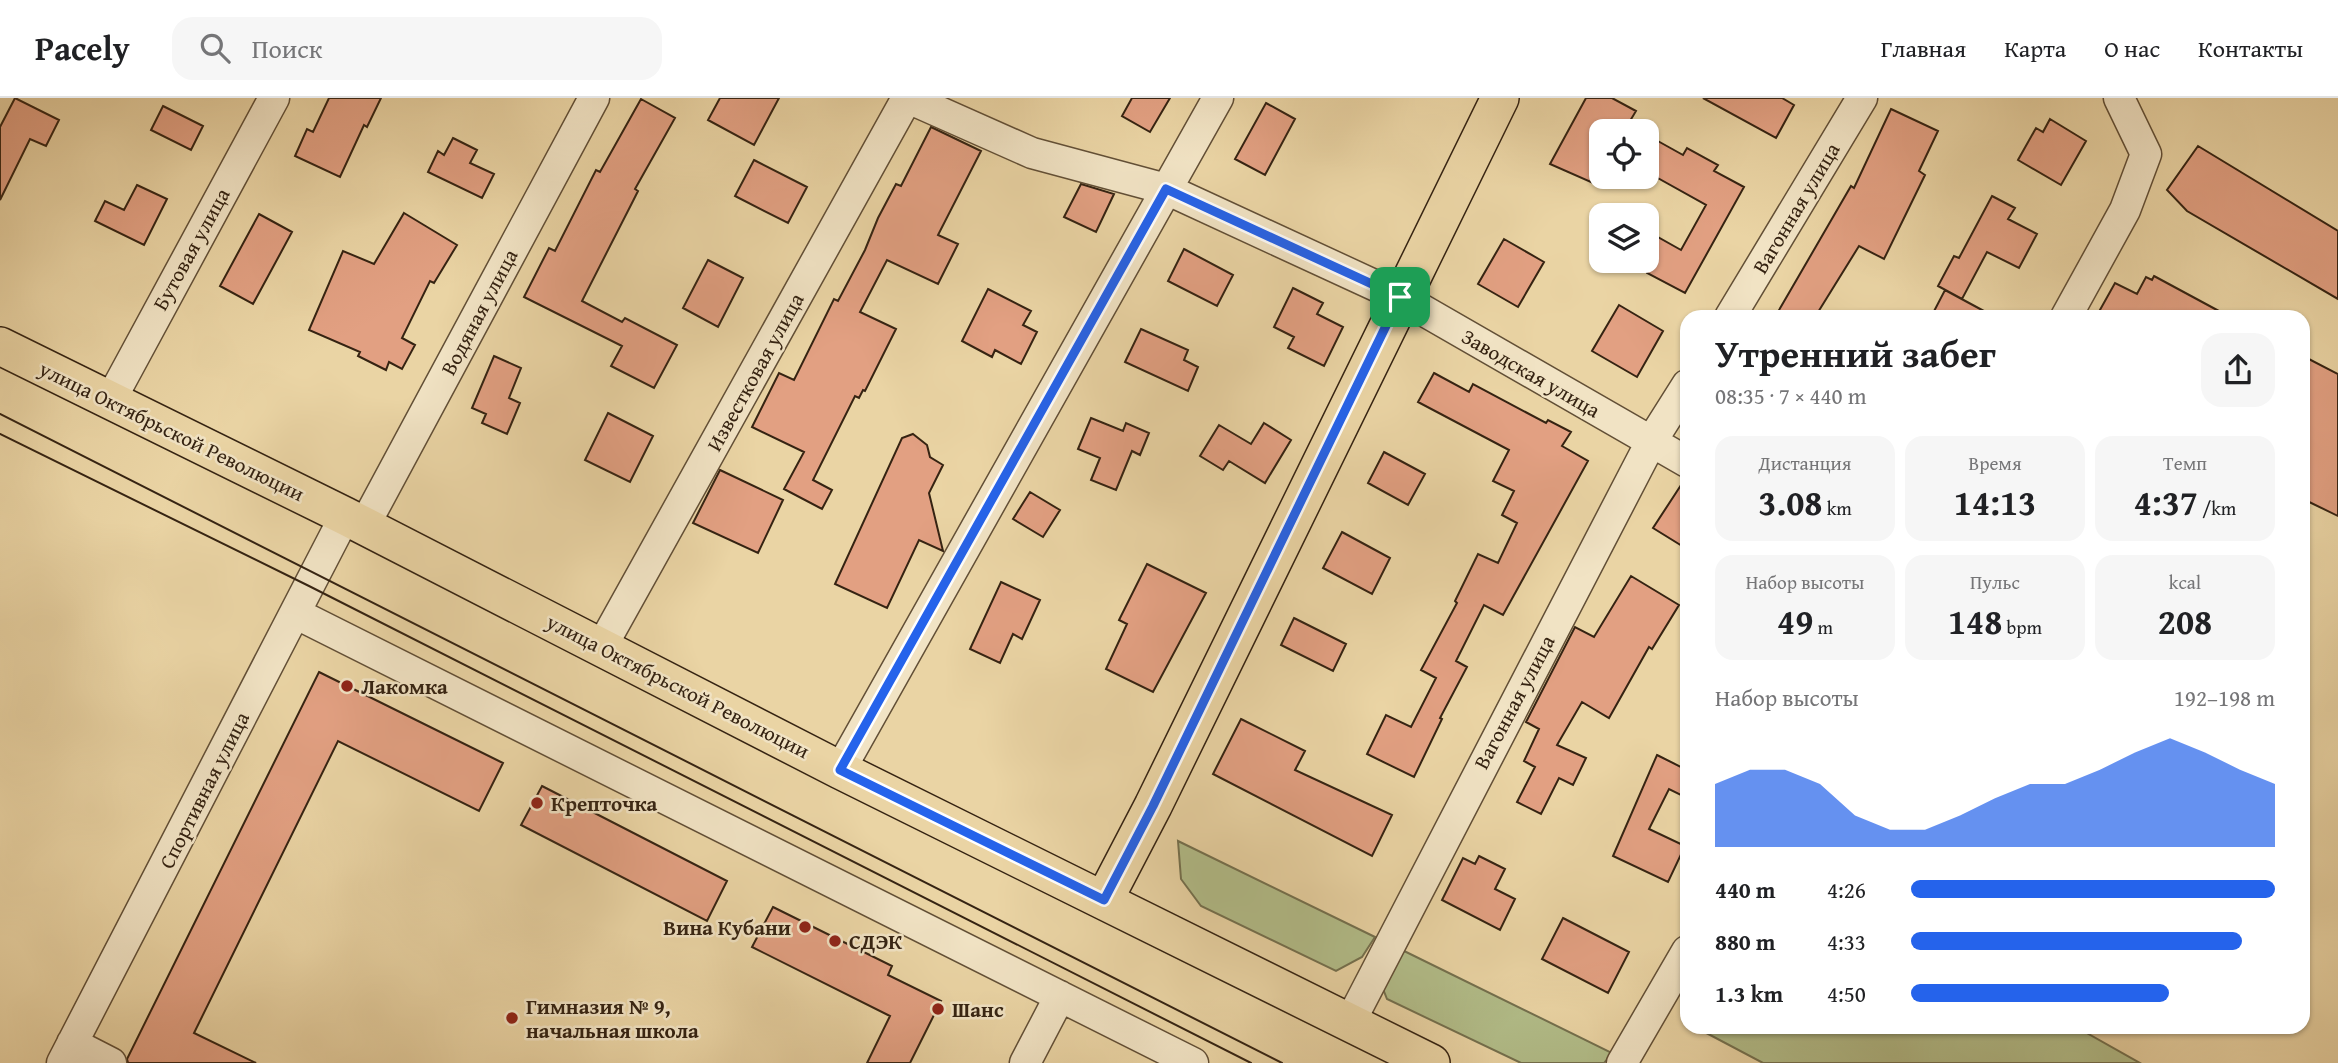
<!DOCTYPE html>
<html lang="ru">
<head>
<meta charset="utf-8">
<style>
	:root { --surface:#fff; --page:#f6f6f6; --text:#202124; --muted:#757577; --line:#e0e0e0; --accent:#2563eb }
	body { margin:0; font-family:"Gentium Book Plus",serif; background:var(--page); color:var(--text); height:100vh; display:flex; flex-direction:column; font-size:26px; white-space:nowrap }
	* { box-sizing:border-box; margin:0 }
	p { font-size:23px; color:var(--muted) }
	.icon { flex:none; width:38px; height:38px; fill:none; stroke:currentColor; stroke-width:2; stroke-linecap:round; stroke-linejoin:round }
	.map { position:relative; flex:1; overflow:hidden }
	.sheet { position:absolute; left:1680px; top:212px; width:630px; height:724px; display:flex; flex-direction:column; background:var(--surface); border-radius:21px; box-shadow:0 2px 5px #0004 }
	.sheet>* { flex:none }
	.tools { position:absolute; left:1589px; top:21px; display:grid; gap:14px }
	.tools a { display:grid; place-items:center; width:70px; height:70px; border-radius:14px; background:var(--surface); box-shadow:0 2px 5px #0004; font-size:35px }
	.pin { position:absolute; display:grid; place-items:center; width:60px; height:60px; color:#fff; margin:-30px; border-radius:14px; box-shadow:0 4px 10px #0006 }
	.round { display:grid; place-items:center; flex:none; width:74px; height:74px; border-radius:21px; background:var(--page) }
	.headline { display:flex; align-items:center; justify-content:space-between; height:119px; padding:0 35px }
	h1 { font-size:38px; font-weight:700; line-height:52px }
	.stats { display:grid; grid-template-columns:repeat(3,1fr); gap:10px; height:119px; padding:7px 35px }
	.stats div { display:grid; align-content:center; border-radius:18px; background:var(--page); text-align:center }
	.stats b { font-size:35px; font-weight:700 }
	.stats small { font-size:19px; font-weight:400 }
	.stats p { font-size:19px }
	.chart { height:196px; padding:14px 35px }
	.chart p { display:flex; justify-content:space-between }
	.chart svg { width:100%; height:126px; margin-top:7px; fill:var(--accent); opacity:.7 }
	ul { padding:0 35px; list-style:none; font-size:23px }
	li { display:grid; grid-template-columns:112px 84px 1fr; align-items:center; height:52px }
	li i { height:18px; border-radius:9px; background:var(--accent) }
	header { display:flex; align-items:center; gap:42px; box-sizing:border-box; height:98px; padding:0 35px; background:var(--surface); border-bottom:2px solid var(--line) }
	header strong { font-size:33px }
	nav { display:flex; gap:38px; margin-inline-start:auto; font-size:24px }
	.search { width:490px; height:63px; background:var(--page); display:flex; align-items:center; gap:18px; box-sizing:border-box; padding:0 24px; border-radius:21px; color:var(--muted); font-size:26px }
	.map>svg:first-child { display:block }
	.green { fill:#b2bd89; stroke:#74704e; stroke-width:2 }
	.building { fill:#e2a082; stroke:#352312; stroke-width:2 }
	.lines { fill:none; stroke-linecap:round; stroke-linejoin:round }
	.minor-casing { stroke:#624f36; stroke-width:33 }
	.major-casing { stroke:#352312; stroke-width:40 }
	.minor { stroke:#f1e3c4; stroke-width:30 }
	.major { stroke:#ead4a4; stroke-width:37 }
	.tram { stroke:#352312; stroke-width:2 }
	.route-casing { stroke:#fff; stroke-width:14 }
	.route { stroke:#2563eb; stroke-width:9 }
	.poi-dot { fill:#8f2418; stroke:#f1e3c4; stroke-width:2.5 }
	.labels { text-anchor:middle; dominant-baseline:central; stroke-width:5; stroke-linejoin:round; paint-order:stroke }
	.street-label { font-size:21px; fill:#352312; stroke:#f1e3c4 }
	.poi-label { font-size:21px; font-weight:bold; fill:#352312; stroke:#f1e3c4; text-anchor:start }
</style>
</head>
<body>
<header>
<strong>Pacely</strong>
<div class="search"><svg class="icon" aria-label="search" viewBox="0 0 24 24"><circle cx="10" cy="10" r="6"/><path d="M15 15l6 6"/></svg>Поиск</div>
<nav><a>Главная</a><a>Карта</a><a>О нас</a><a>Контакты</a></nav>
</header>
<div class="map">
<svg width="2338" height="965" viewBox="0 0 2338 965">
	<rect width="100%" height="100%" fill="#ead4a4"/>
	<filter id="stains"><feTurbulence type="fractalNoise" baseFrequency=".00286" numOctaves="4"/><feColorMatrix values="0 0 0 0 .2 0 0 0 0 .09 0 0 0 0 .02 0 0 0 .5 -.17"/></filter>
	<radialGradient id="worn" r=".72"><stop offset=".6" stop-color="#630" stop-opacity="0"/><stop offset="1" stop-color="#630" stop-opacity=".3"/></radialGradient>
	<path class="green" d="M1178,743L1375,839L1362,859L1336,873L1201,808L1181,781Z
		M1398,850L1612,955L1604,965H1521L1387,901L1380,883Z
		M1695,929H2076L2140,965H1763Z"/>
	<path class="building" d="M15,0L59,22L46,48L30,41L0,102V29Z
		M329,0H381L367,29L364,27L340,79L295,58L307,31L313,34Z
		M720,0H779L754,47L708,22Z
		M1132,0H1170L1150,34L1122,18Z
		M1586,0H1612L1636,13L1624,33H1601V66L1593,85L1550,66Z
		M1703,0H1782L1794,7L1776,40Z
		M641,1L675,20L635,91L638,93L633,103L582,203L622,224L625,220L677,247L654,290L611,268L622,248L524,199L549,150L555,153L596,72L600,74Z
		M1266,5L1295,21L1265,77L1235,61Z
		M163,8L203,28L191,52L151,32Z
		M1891,11L1938,33L1919,73L1925,77L1884,161L1859,148L1815,219H1775L1851,88L1854,90Z
		M2050,21L2086,43L2061,87L2018,62L2036,30L2043,34Z
		M931,29L981,53L938,137L958,146L938,186L887,162L860,214L896,231L865,293L863,292L859,300L855,298L813,382L832,392L822,411L784,391L804,354L752,329L779,275L794,282L834,201L838,203L865,152L878,120L896,86L901,88Z
		M1647,37L1683,57L1687,50L1718,67L1714,73L1744,89L1685,195L1647,175V133L1681,152L1706,107L1647,74Z
		M453,40L477,52L470,65L494,76L482,100L428,74L438,53L444,57Z
		M2198,48L2338,133V201L2187,113L2167,92Z
		M754,62L807,89L788,125L735,98Z
		M1081,86L1114,96L1096,134L1064,119Z
		M137,87L167,101L144,147L95,123L105,103L124,112Z
		M1992,98L2015,110L2008,121L2037,136L2019,170L1987,154L1962,201L1938,188L1954,158L1959,160Z
		M404,115L457,147L434,185L430,183L402,240L415,247L402,271L389,264L386,272L358,258L360,254L309,232L343,153L374,166Z
		M259,116L292,134L253,206L220,188Z
		M1504,141L1544,164L1518,209L1478,186Z
		M1184,151L1233,177L1217,208L1168,183Z
		M708,162L743,180L718,229L683,210Z
		M2154,178L2230,219H2096L2115,185L2137,196L2146,179L2152,182Z
		M1293,190L1323,205L1317,216L1343,229L1324,268L1288,250L1294,239L1274,229Z
		M988,191L1031,213L1023,227L1037,234L1021,266L995,252L992,259L962,243Z
		M1945,192L1995,219H1931Z
		M1619,207L1663,233L1637,279L1592,253Z
		M1141,231L1188,252L1184,262L1198,269L1188,293L1125,264Z
		M494,258L521,270L509,300L520,305L507,336L482,325L486,316L472,310Z
		M2303,258L2338,276V418L2303,401Z
		M1434,275L1469,294L1473,286L1546,325L1548,322L1571,334L1562,348L1588,363L1503,517L1484,507L1456,563L1467,569L1440,620L1442,621L1414,679L1367,656L1386,617L1411,629L1436,580L1421,572L1457,505L1455,503L1478,456L1498,465L1517,425L1502,417L1514,393L1493,383L1509,352L1418,304Z
		M608,315L653,338L630,384L585,362Z
		M1091,320L1123,333L1126,325L1149,335L1140,357L1132,353L1116,392L1091,382L1100,360L1078,351Z
		M1264,325L1291,342L1265,385L1229,363L1223,372L1200,358L1219,327L1251,346Z
		M913,336L927,347L930,359L943,367L929,395L943,453L919,442L887,510L835,486L902,340Z
		M1384,354L1425,376L1408,407L1368,385Z
		M720,372L783,402L758,455L693,425Z
		M1685,381H1687V451L1653,430Z
		M1030,394L1060,412L1043,439L1013,421Z
		M1342,434L1390,460L1372,496L1323,470Z
		M1147,466L1206,495L1153,594L1106,571L1127,526L1119,522Z
		M1631,478L1679,507L1652,551L1649,549L1609,620L1582,604L1557,647L1586,660L1573,687L1559,680L1541,716L1517,704L1535,669L1524,663L1539,631L1526,624L1575,529L1594,539Z
		M1001,484L1040,502L1022,541L1013,536L1000,565L970,551Z
		M1294,520L1346,546L1333,573L1281,547Z
		M319,574L503,665L479,713L338,643L194,935L256,965H128L127,961Z
		M1241,621L1305,653L1295,672L1392,717L1372,758L1213,676Z
		M1657,657L1687,672V700L1669,691L1649,731L1685,748L1668,784L1613,758Z
		M542,688L727,783L707,823L521,727Z
		M1479,758L1505,771L1495,791L1515,801L1500,832L1442,802L1463,760L1475,766Z
		M773,809L892,868L888,877L941,903L910,965H867L890,918L752,849Z
		M1563,820L1629,854L1608,895L1542,861Z"/>
	<g class="lines">
		<defs>
			<path id="minor" d="M908,0L1032,55L1166,91L1400,199L1687,364
				M1730,219L1862,0
				M2066,219L2125,112L2146,56L2119,0
				M110,303L274,0
				M364,428L594,0
				M295,515L1193,965
				M602,548L907,0
				M840,672L1218,0
				M1349,926L1651,344L1687,287
				M72,945L111,965
				M62,965L345,418
				M1025,965L1060,898
				M1622,965L1687,853"/>
			<path id="major" d="M0,248L345,418L840,672L1431,965
				M1104,802L1153,708L1500,0"/>
		</defs>
		<use href="#minor" class="minor-casing"/>
		<use href="#major" class="major-casing"/>
		<use href="#minor" class="minor"/>
		<use href="#major" class="major"/>
		<path class="tram" d="M0,316L1282,965
			M0,336L309,488L1251,965"/>
	</g>
	<g class="lines">
		<defs>
			<path id="route" d="M1166,91L1400,199L1153,708L1104,802L840,672Z"/>
		</defs>
		<use href="#route" class="route-casing"/>
		<use href="#route" class="route"/>
	</g>
	<g class="poi-dot">
		<circle cx="347" cy="588" r="7"/>
		<circle cx="537" cy="705" r="7"/>
		<circle cx="805" cy="829" r="7"/>
		<circle cx="835" cy="843" r="7"/>
		<circle cx="938" cy="911" r="7"/>
		<circle cx="512" cy="920" r="7"/>
	</g>
	<g class="labels">
		<g class="street-label">
			<text transform="translate(1796 110) rotate(-59)">Вагонная улица</text>
			<text transform="translate(191 151) rotate(-61)">Бутовая улица</text>
			<text transform="translate(479 214) rotate(-62)">Водяная улица</text>
			<text transform="translate(755 274) rotate(-61)">Известковая улица</text>
			<text transform="translate(1531 275) rotate(30)">Заводская улица</text>
			<text transform="translate(172 333) rotate(26)">улица Октябрьской Революции</text>
			<text transform="translate(678 588) rotate(27)">улица Октябрьской Революции</text>
			<text transform="translate(1514 604) rotate(-62)">Вагонная улица</text>
			<text transform="translate(204 692) rotate(-63)">Спортивная улица</text>
		</g>
		<g class="poi-label">
			<text x="361" y="588">Лакомка</text>
			<text x="551" y="705">Крепточка</text>
			<text x="791" y="829" text-anchor="end">Вина Кубани</text>
			<text x="849" y="843">СДЭК</text>
			<text x="526" y="908">Гимназия № 9,<tspan x="526" dy="24">начальная школа</tspan></text>
			<text x="952" y="911">Шанс</text>
		</g>
	</g>
	<rect width="100%" height="100%" filter="url(#stains)"/>
	<rect width="100%" height="100%" fill="url(#worn)"/>
</svg>
<div class="tools">
<a><svg class="icon" aria-label="locate" viewBox="0 0 24 24"><circle cx="12" cy="12" r="6"/><path d="M12 2v4M12 18v4M2 12h4M18 12h4"/></svg></a>
<a><svg class="icon" aria-label="layers" viewBox="0 0 24 24"><path d="M12 4l9 5-9 5-9-5zM3 14l9 5 9-5"/></svg></a>
</div>
<div class="pin" style="left:1400px;top:199px;background:#1e9e55"><svg class="icon" aria-label="arrive" viewBox="0 0 24 24"><path d="M6 21V4h12l-3 4 3 4H6"/></svg></div>
<section class="sheet">
<div class="headline"><div><h1>Утренний забег</h1><p>08:35 · 7 × 440 m</p></div><a class="round"><svg class="icon" aria-label="share" viewBox="0 0 24 24"><path d="M12 15V3M7 8l5-5 5 5M5 13v7h14v-7"/></svg></a></div>
<div class="stats">
<div><p>Дистанция</p><b>3.08<small> km</small></b></div>
<div><p>Время</p><b>14:13</b></div>
<div><p>Темп</p><b>4:37<small> /km</small></b></div>
</div>
<div class="stats">
<div><p>Набор высоты</p><b>49<small> m</small></b></div>
<div><p>Пульс</p><b>148<small> bpm</small></b></div>
<div><p>kcal</p><b>208</b></div>
</div>
<div class="chart"><p><span>Набор высоты</span>192–198 m</p>
<svg viewBox="0 0 160 44" preserveAspectRatio="none"><path d="M0 44V22L10 17L20 17L30 22L40 33L50 38L60 38L70 33L80 27L90 22L100 22L110 17L120 11L130 6L140 11L150 17L160 22V44z"/></svg>
</div>
<ul>
<li><b>440 m</b>4:26<i style="width:100%"></i></li>
<li><b>880 m</b>4:33<i style="width:91%"></i></li>
<li><b>1.3 km</b>4:50<i style="width:71%"></i></li>
</ul>
</section>
</div>
</body>
</html>
